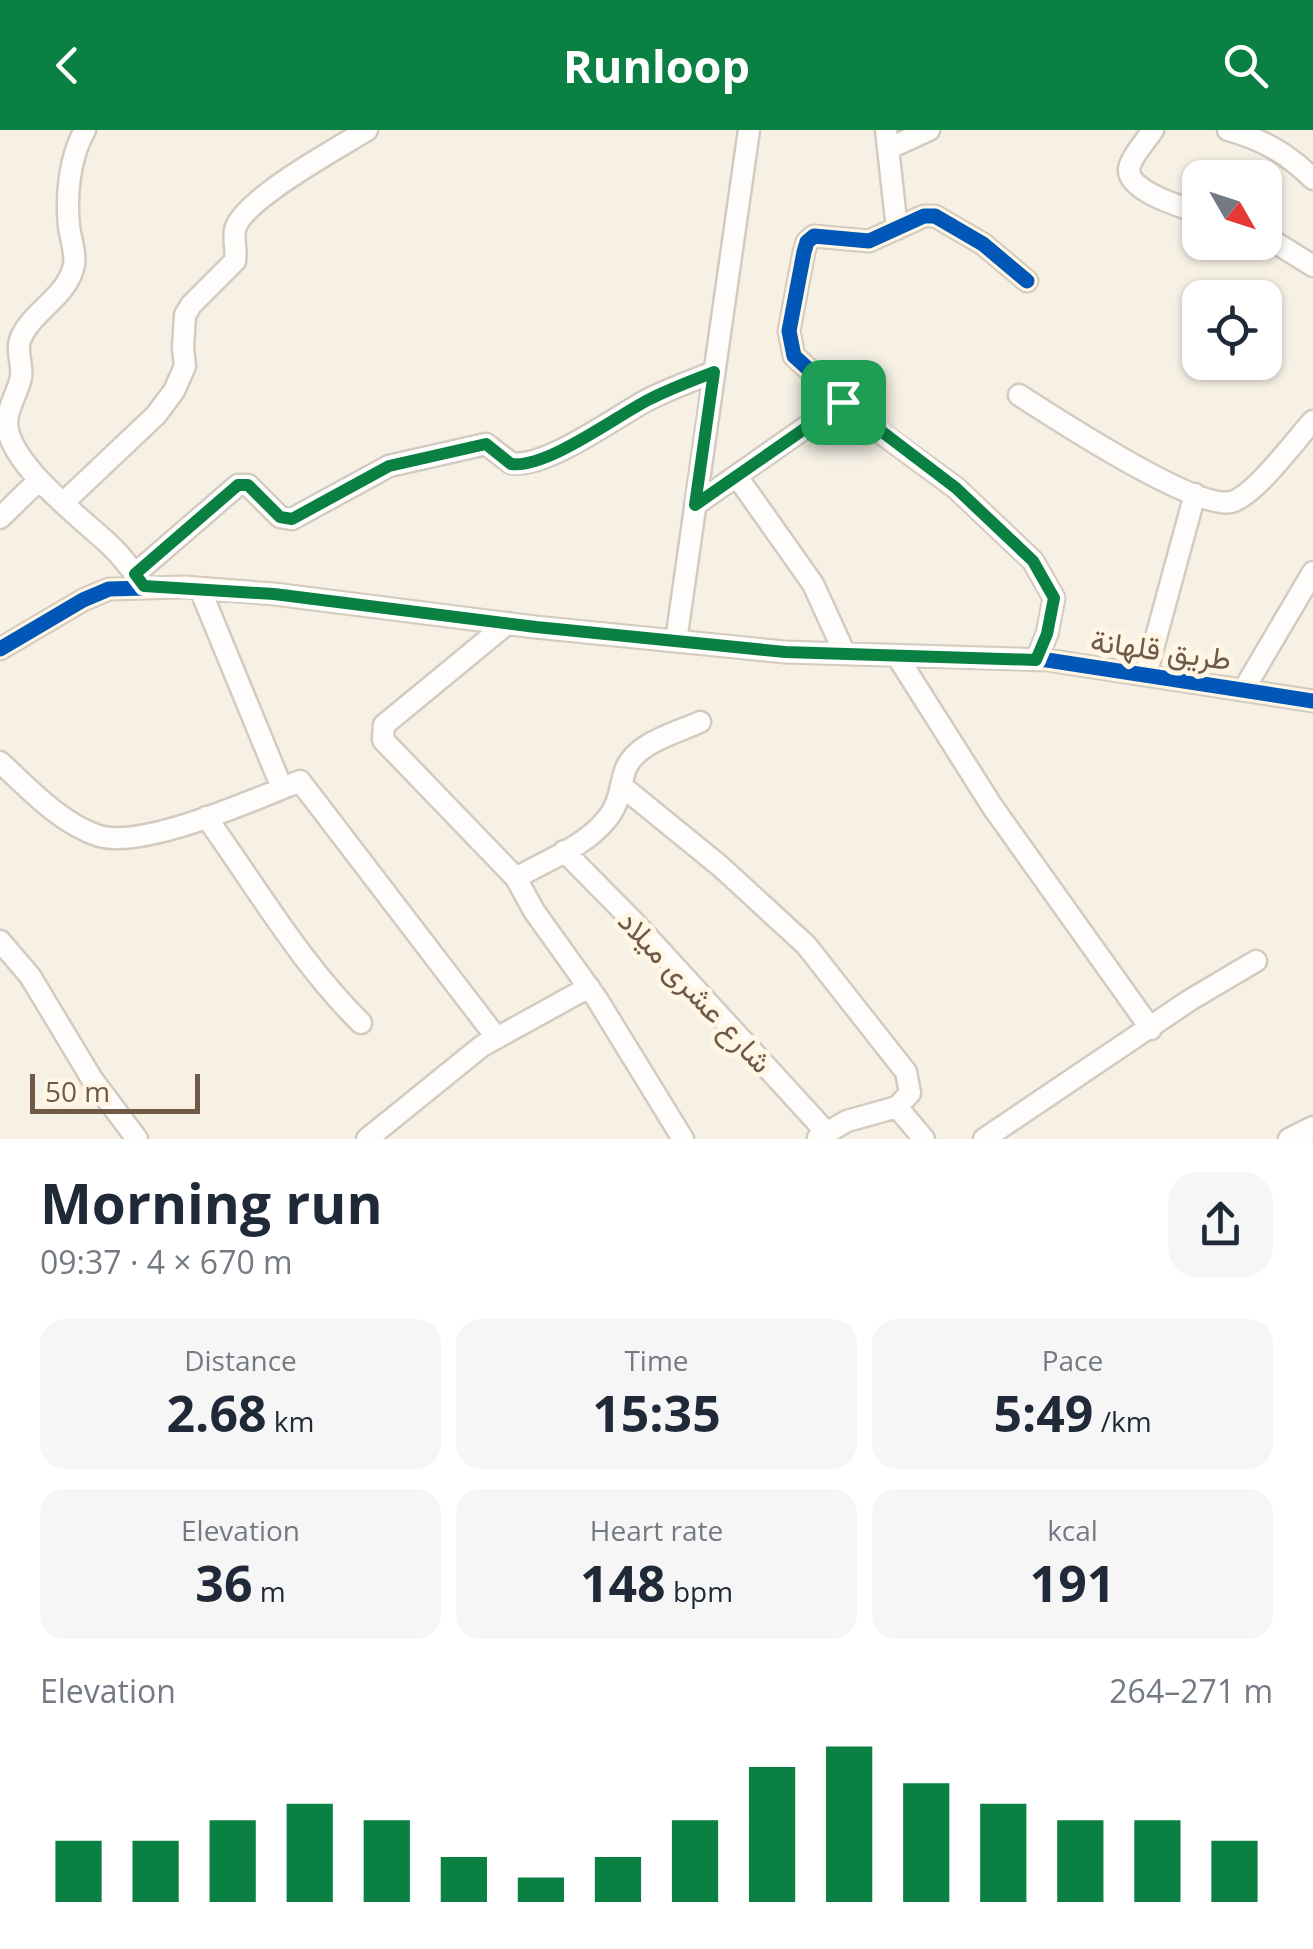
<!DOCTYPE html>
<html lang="en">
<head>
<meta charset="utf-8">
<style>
	:root { --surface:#fff; --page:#f6f6f7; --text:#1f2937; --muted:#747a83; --accent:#0b8043 }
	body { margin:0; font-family:"Open Sans",Vazirmatn,sans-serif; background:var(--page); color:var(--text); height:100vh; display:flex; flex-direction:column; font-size:38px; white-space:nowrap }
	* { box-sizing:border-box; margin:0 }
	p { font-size:32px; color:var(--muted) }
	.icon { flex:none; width:55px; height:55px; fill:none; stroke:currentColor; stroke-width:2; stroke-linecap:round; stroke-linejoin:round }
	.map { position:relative; height:1009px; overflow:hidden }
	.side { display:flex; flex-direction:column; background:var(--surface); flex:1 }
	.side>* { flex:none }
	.needle { width:65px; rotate:129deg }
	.buttons { position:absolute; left:1182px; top:30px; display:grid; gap:20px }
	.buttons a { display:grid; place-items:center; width:100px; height:100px; border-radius:20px; background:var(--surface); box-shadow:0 2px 8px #0004; font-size:50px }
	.scale { position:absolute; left:30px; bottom:25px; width:170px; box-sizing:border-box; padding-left:10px; border:5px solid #715947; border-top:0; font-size:28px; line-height:35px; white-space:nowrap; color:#715947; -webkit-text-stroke:8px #fff6e4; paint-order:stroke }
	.pin { position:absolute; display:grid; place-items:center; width:85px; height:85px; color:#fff; margin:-42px; border-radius:20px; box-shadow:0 5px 15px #0006 }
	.round { display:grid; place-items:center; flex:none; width:105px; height:105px; border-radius:30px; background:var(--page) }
	.summary { display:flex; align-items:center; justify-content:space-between; height:170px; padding:0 40px }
	h1 { font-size:55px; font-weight:700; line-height:75px }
	.figures { display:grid; grid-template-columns:repeat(3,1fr); gap:15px; height:170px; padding:10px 40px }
	.figures div { display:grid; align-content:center; border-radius:25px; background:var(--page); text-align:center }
	.figures b { font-size:50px; font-weight:700 }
	.figures small { font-size:28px; font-weight:400 }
	.figures p { font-size:28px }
	.chart { height:280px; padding:20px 40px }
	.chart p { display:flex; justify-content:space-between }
	.chart svg { width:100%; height:180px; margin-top:10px; stroke:var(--accent); stroke-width:6 }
	header { display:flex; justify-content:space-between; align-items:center; height:130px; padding:0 40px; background:var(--accent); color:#fff; font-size:45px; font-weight:700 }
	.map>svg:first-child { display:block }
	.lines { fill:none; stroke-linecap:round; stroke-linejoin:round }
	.minor-casing { stroke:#d4cbc0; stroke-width:25 }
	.minor { stroke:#fefdfb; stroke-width:20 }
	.cycleway-casing { stroke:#fff6e4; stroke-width:21 }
	.cycleway { stroke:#0057b8; stroke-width:15 }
	.route-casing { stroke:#fff; stroke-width:20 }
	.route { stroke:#0b8043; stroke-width:12 }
	.labels { text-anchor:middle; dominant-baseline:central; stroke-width:10; stroke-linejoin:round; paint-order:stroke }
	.street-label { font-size:30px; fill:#715947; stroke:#fff6e4 }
</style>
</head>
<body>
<header><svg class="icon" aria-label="back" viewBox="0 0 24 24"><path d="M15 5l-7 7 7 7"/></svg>Runloop<svg class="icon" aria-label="search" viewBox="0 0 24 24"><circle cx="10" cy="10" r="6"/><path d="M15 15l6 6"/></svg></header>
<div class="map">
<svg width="1313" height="1009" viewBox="0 0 1313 1009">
	<rect width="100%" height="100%" fill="#f6f0e5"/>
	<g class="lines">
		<defs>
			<path id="minor" d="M85,0C69,28 66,66 69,97C71,110 76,123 74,135C67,168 31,181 20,210C16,222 23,234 21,247C18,262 8,277 7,291C6,334 86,391 114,419C125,430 134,443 143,455
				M886,0L897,99
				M1153,0C1146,11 1134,23 1130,35C1121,60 1183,77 1200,83
				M1228,0C1262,9 1288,24 1313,49
				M890,18L929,0
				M1265,106L1313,136
				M1027,151L983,114L935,86H924L869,111L814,106L807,112L804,122L789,201L794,226L870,295L956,358L1033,431L1054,468L1047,504L1036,530
				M1019,265C1055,288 1195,380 1231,372C1255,366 1295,310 1313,291
				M738,348L813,454L845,524
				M63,373L156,285L174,261L185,236L183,218L185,185L191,175L235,131C237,121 233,110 235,100C241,70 340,17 367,0
				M695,375L843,271
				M0,388L38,351
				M135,444L238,355H248L280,387L292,389L389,336L486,314L511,333C545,339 616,287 647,270C669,259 691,251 714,242
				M200,459L282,658
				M508,493L384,595L383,610L516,748L534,781L597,869L683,1009
				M676,511L749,0
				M0,519L83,470L109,459L185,457L274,464L535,497L785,522L1047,530L1313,571
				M897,526L992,676L1151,899
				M1146,544L1195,364
				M1244,559L1313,442
				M0,632C28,658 61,694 99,706C144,719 256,669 300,651L496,907
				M623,657L720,736L806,815L906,942L910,963L897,977
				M206,687C256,756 300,833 361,893
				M564,721L634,792L827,1003
				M516,748C545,731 584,717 606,690C620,674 619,659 625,641C634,613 676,603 700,592
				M0,811L30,846L92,949L137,1009
				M818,1008L847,991L897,977L924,1009
				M367,1009L482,916L589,857
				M984,1009L1190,870L1256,831
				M1289,1009L1313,997"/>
		</defs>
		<use href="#minor" class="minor-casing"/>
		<use href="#minor" class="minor"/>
		<defs>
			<path id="cycleway" d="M1027,151L983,114L935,86H924L869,111L814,106L807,112L804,122L789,201L794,226L870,295L956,358L1033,431L1054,468L1047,504L1036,530
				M0,519L83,470L109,459L185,457L274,464L535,497L785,522L1047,530L1313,571"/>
		</defs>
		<use href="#cycleway" class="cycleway-casing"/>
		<use href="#cycleway" class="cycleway"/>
	</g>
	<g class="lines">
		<defs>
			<path id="route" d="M714,242L695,375L843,272L956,358L1033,431L1054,468L1047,504L1036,530L785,522L536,497L274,464L144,456L135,444L238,355H248L280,387L292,389L389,336L486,314L511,334C546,339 615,287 648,270C669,259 691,251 714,242Z"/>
		</defs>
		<use href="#route" class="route-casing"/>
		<use href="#route" class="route"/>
	</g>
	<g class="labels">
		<g class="street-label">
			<text transform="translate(1161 519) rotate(8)">طريق قلهانة</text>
			<text transform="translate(696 861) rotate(47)">شارع عشرى ميلاد</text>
		</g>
	</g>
</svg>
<div class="buttons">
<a><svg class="needle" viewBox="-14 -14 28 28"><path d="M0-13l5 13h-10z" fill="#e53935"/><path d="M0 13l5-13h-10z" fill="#747a83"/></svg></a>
<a><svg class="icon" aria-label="locate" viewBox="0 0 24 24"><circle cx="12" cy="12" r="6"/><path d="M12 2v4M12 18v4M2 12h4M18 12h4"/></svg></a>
</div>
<div class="scale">50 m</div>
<div class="pin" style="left:843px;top:272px;background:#1e9e55"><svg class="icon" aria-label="arrive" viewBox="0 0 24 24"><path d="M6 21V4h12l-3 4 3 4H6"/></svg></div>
</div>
<section class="side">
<div class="summary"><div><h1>Morning run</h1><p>09:37 · 4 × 670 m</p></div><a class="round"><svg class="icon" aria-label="share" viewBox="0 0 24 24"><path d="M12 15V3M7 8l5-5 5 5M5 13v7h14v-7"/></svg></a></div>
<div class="figures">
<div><p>Distance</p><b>2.68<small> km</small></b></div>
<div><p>Time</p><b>15:35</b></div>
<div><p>Pace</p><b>5:49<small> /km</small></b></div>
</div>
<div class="figures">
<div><p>Elevation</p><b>36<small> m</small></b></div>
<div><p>Heart rate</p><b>148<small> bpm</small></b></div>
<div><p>kcal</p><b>191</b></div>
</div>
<div class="chart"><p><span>Elevation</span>264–271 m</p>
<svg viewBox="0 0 160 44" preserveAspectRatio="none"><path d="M5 44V29M15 44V29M25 44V24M35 44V20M45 44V24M55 44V33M65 44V38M75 44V33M85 44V24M95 44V11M105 44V6M115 44V15M125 44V20M135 44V24M145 44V24M155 44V29"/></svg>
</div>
</section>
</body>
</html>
